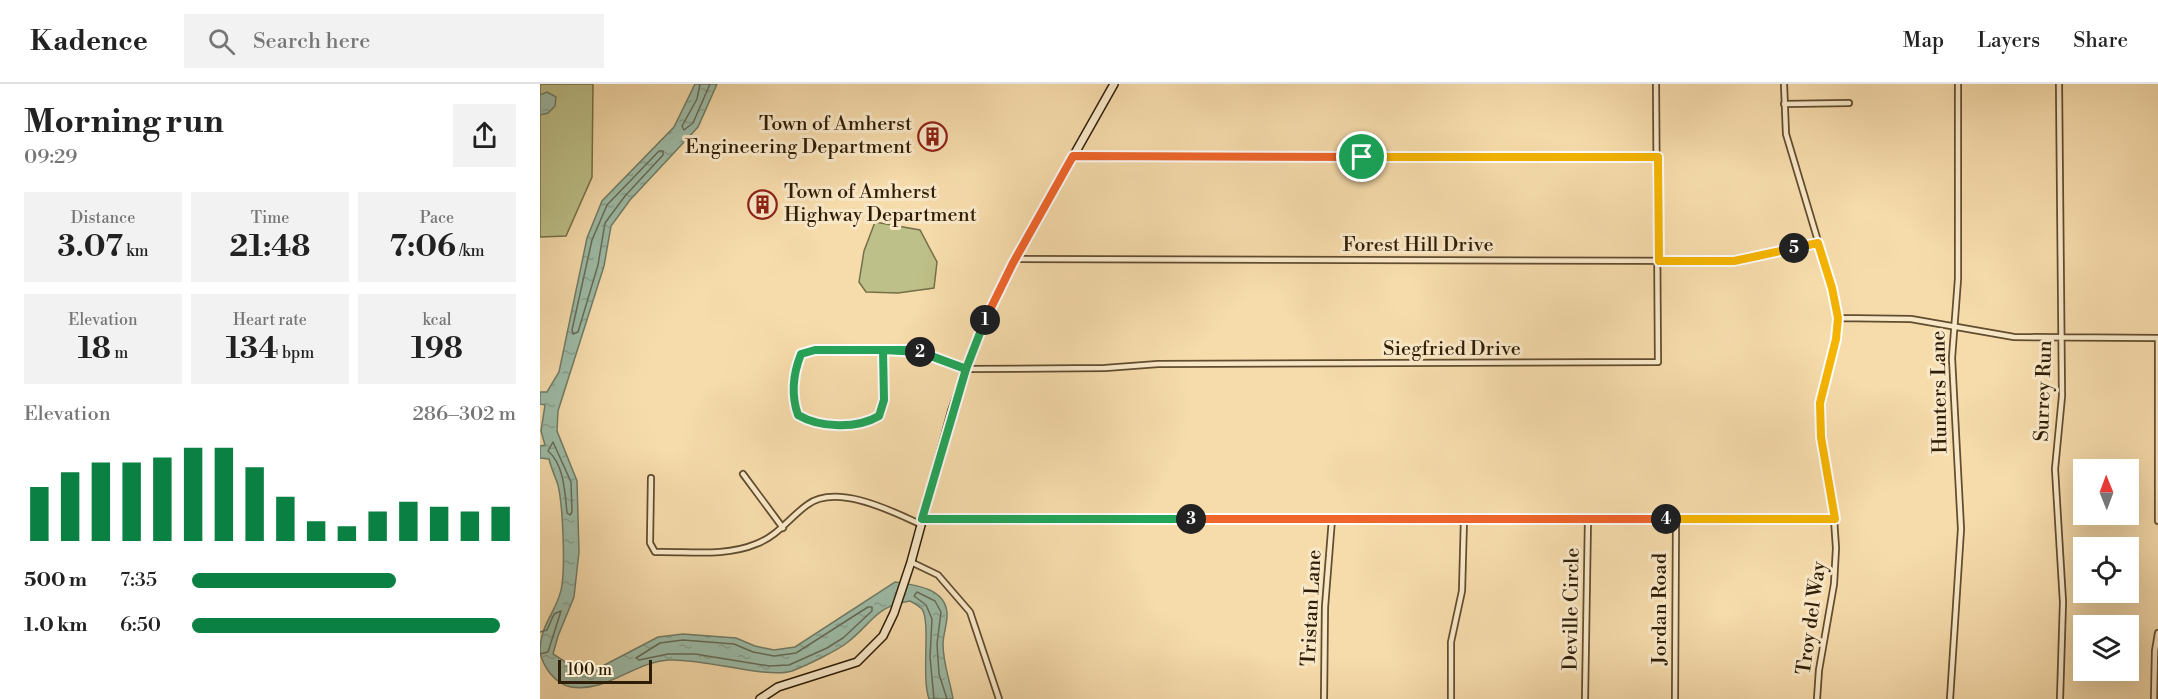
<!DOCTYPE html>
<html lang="en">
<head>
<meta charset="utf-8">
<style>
	:root { --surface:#fff; --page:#f2f2f2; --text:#222; --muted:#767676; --line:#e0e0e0; --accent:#0b8043 }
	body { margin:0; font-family:"Libre Bodoni",serif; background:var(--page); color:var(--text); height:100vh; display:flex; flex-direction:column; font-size:22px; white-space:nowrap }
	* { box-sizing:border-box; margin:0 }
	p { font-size:20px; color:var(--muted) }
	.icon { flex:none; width:33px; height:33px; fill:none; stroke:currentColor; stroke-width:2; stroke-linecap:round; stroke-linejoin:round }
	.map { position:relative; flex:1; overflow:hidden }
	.details { display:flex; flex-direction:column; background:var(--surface); width:540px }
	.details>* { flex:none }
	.needle { width:39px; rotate:359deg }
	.tools { position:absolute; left:1533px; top:375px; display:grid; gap:12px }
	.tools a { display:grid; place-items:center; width:66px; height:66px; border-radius:0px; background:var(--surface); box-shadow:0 6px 24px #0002; font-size:30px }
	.scale { position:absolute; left:18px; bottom:15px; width:94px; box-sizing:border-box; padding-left:6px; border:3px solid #2f1e07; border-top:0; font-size:16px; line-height:21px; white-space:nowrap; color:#2f1e07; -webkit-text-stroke:4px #f9e8c8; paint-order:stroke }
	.pin { position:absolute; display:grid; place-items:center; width:51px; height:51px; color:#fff; margin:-26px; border:3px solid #fff; border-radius:50%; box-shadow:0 2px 6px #0007 }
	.km { position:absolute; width:30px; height:30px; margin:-15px; border-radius:50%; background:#222; color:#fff; font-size:16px; line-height:30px; text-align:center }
	.round { display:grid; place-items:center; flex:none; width:63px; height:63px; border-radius:0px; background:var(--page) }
	.overview { display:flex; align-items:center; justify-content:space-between; height:102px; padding:0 24px }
	h1 { font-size:33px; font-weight:700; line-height:45px }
	.stats { display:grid; grid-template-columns:repeat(3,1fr); gap:9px; height:102px; padding:6px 24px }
	.stats div { display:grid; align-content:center; border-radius:0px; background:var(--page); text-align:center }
	.stats b { font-size:30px; font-weight:700 }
	.stats small { font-size:16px; font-weight:400 }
	.stats p { font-size:16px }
	.chart { height:168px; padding:12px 24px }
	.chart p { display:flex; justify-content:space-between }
	.chart svg { width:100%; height:108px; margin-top:6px; stroke:var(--accent); stroke-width:6 }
	ul { padding:0 24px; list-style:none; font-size:20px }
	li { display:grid; grid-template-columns:96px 72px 1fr; align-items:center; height:45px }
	li i { height:15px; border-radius:8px; background:var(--accent) }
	header { display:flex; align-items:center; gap:36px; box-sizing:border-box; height:84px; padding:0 30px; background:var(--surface); border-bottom:2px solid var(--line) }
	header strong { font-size:28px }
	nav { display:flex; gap:33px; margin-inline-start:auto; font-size:21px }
	.search { width:420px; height:54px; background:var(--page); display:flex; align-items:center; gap:15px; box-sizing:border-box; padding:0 21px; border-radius:0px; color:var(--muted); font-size:22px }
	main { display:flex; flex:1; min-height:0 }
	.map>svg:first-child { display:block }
	.green { fill:#bdc088; stroke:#766f48; stroke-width:1.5 }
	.water { fill:url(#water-ripples); stroke:#717c67; stroke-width:1.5 }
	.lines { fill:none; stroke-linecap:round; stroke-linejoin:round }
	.shore { stroke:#666c57; stroke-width:1.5 }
	.street-casing { stroke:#614d30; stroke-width:8 }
	.secondary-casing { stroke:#2f1e07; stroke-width:10 }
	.street { stroke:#f9e8c8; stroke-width:4.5 }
	.secondary { stroke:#f9e8c8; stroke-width:7 }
	.split-1-casing { stroke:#fff; stroke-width:12 }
	.split-2-casing { stroke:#fff; stroke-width:12 }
	.split-3-casing { stroke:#fff; stroke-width:12 }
	.split-4-casing { stroke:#fff; stroke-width:12 }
	.split-5-casing { stroke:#fff; stroke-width:12 }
	.split-6-casing { stroke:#fff; stroke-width:12 }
	.split-1 { stroke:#f0652b; stroke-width:8 }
	.split-2 { stroke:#22a559; stroke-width:8 }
	.split-3 { stroke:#22a559; stroke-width:8 }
	.split-4 { stroke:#f0652b; stroke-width:8 }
	.split-5 { stroke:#f5b400; stroke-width:8 }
	.split-6 { stroke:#f5b400; stroke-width:8 }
	.labels { text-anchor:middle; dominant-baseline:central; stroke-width:6; stroke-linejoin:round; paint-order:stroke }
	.poi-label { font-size:20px; fill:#2f1e07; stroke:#f9e8c8; text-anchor:end }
	.street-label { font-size:20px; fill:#2f1e07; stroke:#f9e8c8 }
</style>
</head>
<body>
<header>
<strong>Kadence</strong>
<div class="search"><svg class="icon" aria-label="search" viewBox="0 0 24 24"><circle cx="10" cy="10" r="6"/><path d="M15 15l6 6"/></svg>Search here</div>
<nav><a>Map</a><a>Layers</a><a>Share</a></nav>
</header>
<main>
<section class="details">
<div class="overview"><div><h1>Morning run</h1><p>09:29</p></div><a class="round"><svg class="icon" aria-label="share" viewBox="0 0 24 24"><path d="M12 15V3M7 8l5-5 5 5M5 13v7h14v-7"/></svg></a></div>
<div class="stats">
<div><p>Distance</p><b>3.07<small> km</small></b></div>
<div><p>Time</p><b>21:48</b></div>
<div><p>Pace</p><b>7:06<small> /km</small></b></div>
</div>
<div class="stats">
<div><p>Elevation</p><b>18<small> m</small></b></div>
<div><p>Heart rate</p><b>134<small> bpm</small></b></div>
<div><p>kcal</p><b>198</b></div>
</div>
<div class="chart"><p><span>Elevation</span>286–302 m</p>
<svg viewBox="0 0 160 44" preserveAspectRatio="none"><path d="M5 44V22M15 44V16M25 44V12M35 44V12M45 44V10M55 44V6M65 44V6M75 44V14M85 44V26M95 44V36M105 44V38M115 44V32M125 44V28M135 44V30M145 44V32M155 44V30"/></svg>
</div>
<ul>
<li><b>500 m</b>7:35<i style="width:63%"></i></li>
<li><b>1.0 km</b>6:50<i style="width:95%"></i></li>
</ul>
</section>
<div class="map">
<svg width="1618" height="615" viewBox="0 0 1618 615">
	<defs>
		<pattern id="water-ripples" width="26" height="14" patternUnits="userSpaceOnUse" patternTransform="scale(1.5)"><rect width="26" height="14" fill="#9dbba7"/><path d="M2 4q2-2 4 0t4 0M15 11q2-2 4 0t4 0" fill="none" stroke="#88a08e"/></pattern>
	</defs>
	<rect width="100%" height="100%" fill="#f6dbab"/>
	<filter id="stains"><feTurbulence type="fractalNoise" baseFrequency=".00333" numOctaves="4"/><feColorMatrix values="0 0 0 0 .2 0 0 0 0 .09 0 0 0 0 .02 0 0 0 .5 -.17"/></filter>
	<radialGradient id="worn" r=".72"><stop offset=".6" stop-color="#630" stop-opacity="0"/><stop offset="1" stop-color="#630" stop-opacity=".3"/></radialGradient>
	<path class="green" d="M0,0H53L52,93L26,152L0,153Z
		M335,138L380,146L397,178L394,204L358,209L326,208L319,198L324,167Z"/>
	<path class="water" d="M155,0H177L158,43L90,116L71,142L64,182L18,327L17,347L37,397L39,468L34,513L18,552L13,570L39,587L55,586L118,553L143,550L196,554L215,562L234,566L255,563L355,498C373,501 404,503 407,528C408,538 403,550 403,560C403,580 410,596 413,615H389C381,593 391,538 382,525C379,522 374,519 370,517C336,522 333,538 308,558C297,567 265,582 252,587C227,595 162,574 130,576C95,577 67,609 31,603C15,600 3,583 0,568C0,538 19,526 22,501C25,479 23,422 18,401C15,392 11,384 9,375L0,374V362L5,361L1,347L5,321L0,320V308H7L19,288L47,154L62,117L134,43Z
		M7,8L16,13L15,22L8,29L0,31V11Z"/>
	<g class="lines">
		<path class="shore" d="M160,0L157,15L142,42L144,46L153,39L170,0
			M119,67H123V71L85,112L65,139L58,181L38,248L33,250L32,246L52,156L67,121Z
			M13,358L31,398L32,428L30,431L27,429C25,409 24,380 8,367Z
			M328,523H332V527L303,554L287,564L249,581L229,582L155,570H128L99,576L96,574L120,559L143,556L194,560L213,568L234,572L256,569Z
			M0,548L7,546L14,530L21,527L8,568L0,570
			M394,615L390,573L392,535L386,521L374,512L377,508L395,517L401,528L397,560L399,590L407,615"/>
		<defs>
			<path id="street" d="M1244,0L1246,50L1292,204L1298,234L1296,255L1280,319L1281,353L1293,420L1296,464L1294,500L1279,586L1277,615
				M1519,0L1522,312L1515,385L1523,518L1520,615
				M1244,20L1309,19
				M533,72L1118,73
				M476,175L1194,177L1278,159
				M1298,234L1371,235L1474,253L1618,254
				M1618,254V437
				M343,266L344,316L339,332C317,345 280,344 258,331C251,311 253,290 261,270L275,266H375L426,285L565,284L618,280L1118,278L1116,0
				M203,390L243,444
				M111,394L110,459L115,468C148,467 185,473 216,460C238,452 249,434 267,421C296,399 352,427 380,440
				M382,435H1295
				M371,478L398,491L430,528L459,615
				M784,615L785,523L792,435
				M911,615V558L922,507L924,435
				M1045,615L1048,435
				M1135,615L1136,435
				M1410,615L1421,445L1412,274L1418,195V0
				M1614,615L1615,567L1618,549"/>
			<path id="secondary" d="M220,615L238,603L317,578L343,552L354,529L371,478L412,327L441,245L473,179L574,0"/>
		</defs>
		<use href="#street" class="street-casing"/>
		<use href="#secondary" class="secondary-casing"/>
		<use href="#street" class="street"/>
		<use href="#secondary" class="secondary"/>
	</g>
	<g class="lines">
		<defs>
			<path id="split-1" d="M445,236L473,179L533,72L822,73"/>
			<path id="split-2" d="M380,268L343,266L344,316L339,332C317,345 280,344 258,331C251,311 253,290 261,270L275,266H375L426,285L445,236"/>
			<path id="split-3" d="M380,268L426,285L382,435H651"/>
			<path id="split-4" d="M651,435H1126"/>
			<path id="split-5" d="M1126,435H1295L1281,353L1280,319L1296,255L1298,234L1292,204L1278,159L1254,164"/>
			<path id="split-6" d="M822,73H1118L1119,177H1194L1254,164"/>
		</defs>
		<use href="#split-1" class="split-1-casing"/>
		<use href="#split-2" class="split-2-casing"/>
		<use href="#split-3" class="split-3-casing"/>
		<use href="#split-4" class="split-4-casing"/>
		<use href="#split-5" class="split-5-casing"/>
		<use href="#split-6" class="split-6-casing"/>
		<use href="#split-1" class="split-1"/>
		<use href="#split-2" class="split-2"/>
		<use href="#split-3" class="split-3"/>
		<use href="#split-4" class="split-4"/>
		<use href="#split-5" class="split-5"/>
		<use href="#split-6" class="split-6"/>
	</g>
	<defs>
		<symbol id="building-ring" viewBox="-11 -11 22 22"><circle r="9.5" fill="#f9e8c8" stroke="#8f2418" stroke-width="1.5"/><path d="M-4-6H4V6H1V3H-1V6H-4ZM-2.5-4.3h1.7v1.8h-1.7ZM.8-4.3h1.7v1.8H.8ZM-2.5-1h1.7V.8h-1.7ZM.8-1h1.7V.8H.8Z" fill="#8f2418"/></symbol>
	</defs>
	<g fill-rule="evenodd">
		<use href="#building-ring" x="376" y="36" width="33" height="33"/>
		<use href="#building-ring" x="206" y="104" width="33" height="33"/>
	</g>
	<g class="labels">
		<g class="poi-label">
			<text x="372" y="40">Town of Amherst<tspan x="372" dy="23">Engineering Department</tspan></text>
			<text x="244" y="108" text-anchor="start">Town of Amherst<tspan x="244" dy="23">Highway Department</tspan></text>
		</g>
		<g class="street-label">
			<text x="878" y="161">Forest Hill Drive</text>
			<text x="912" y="265">Siegfried Drive</text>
			<text transform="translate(1504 307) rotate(-88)">Surrey Run</text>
			<text transform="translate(1400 308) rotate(-91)">Hunters Lane</text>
			<text transform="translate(772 524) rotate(-87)">Tristan Lane</text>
			<text transform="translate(1032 525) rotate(-89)">Deville Circle</text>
			<text transform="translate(1120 525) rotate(-90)">Jordan Road</text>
			<text transform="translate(1272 534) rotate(-82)">Troy del Way</text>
		</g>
	</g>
	<rect width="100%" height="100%" filter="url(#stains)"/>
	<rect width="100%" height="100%" fill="url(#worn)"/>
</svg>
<div class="tools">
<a><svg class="needle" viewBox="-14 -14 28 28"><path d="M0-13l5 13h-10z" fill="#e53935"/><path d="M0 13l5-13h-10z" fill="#767676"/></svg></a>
<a><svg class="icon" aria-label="locate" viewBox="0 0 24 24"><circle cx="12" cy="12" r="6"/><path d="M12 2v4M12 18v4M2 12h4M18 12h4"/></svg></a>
<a><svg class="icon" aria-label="layers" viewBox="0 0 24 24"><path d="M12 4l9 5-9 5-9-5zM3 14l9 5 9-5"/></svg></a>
</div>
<div class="scale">100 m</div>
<div class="pin" style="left:822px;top:73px;background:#1e9e55"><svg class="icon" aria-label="arrive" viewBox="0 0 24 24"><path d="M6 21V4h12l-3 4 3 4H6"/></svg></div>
<b class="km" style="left:445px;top:236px">1</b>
<b class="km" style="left:380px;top:268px">2</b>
<b class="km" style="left:651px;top:435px">3</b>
<b class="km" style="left:1126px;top:435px">4</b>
<b class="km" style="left:1254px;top:164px">5</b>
</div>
</main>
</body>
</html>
